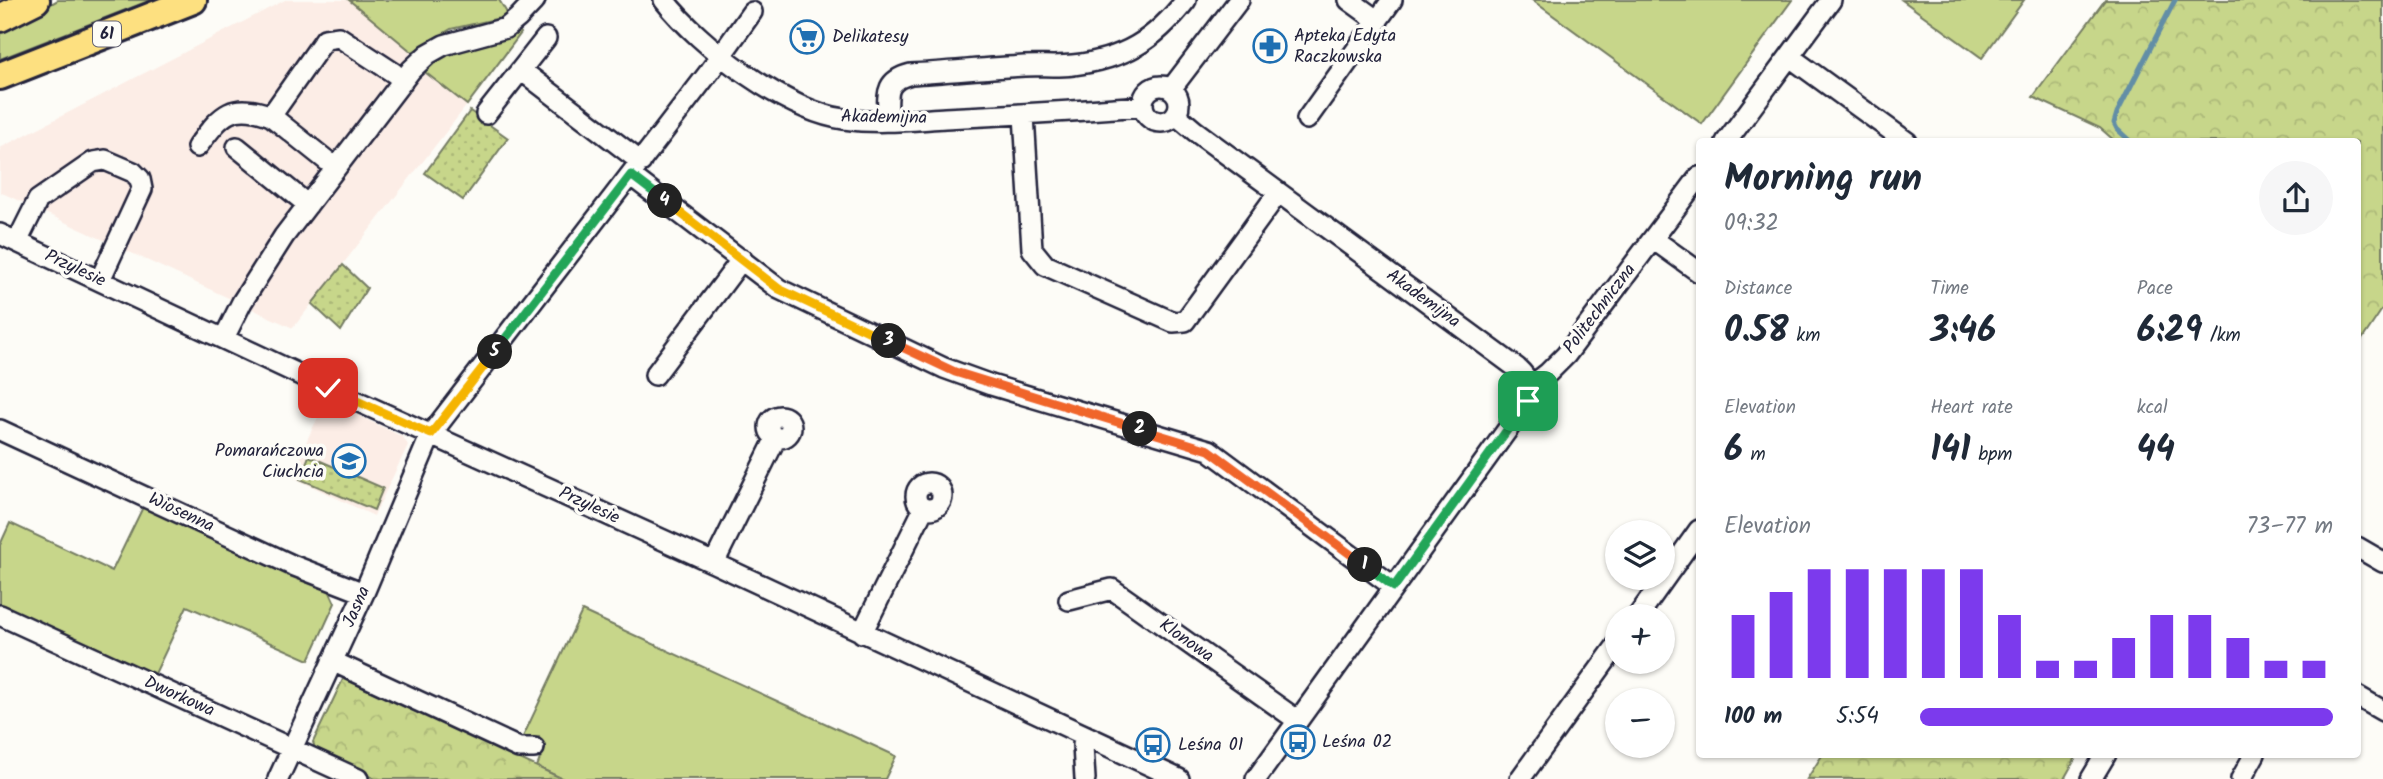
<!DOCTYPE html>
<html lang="en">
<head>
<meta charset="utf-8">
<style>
	:root { --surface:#fff; --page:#f6f6f7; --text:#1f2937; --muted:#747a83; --accent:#7c3aed }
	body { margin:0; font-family:Kalam,sans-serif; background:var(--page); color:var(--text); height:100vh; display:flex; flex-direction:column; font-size:26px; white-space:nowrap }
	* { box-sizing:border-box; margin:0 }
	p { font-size:23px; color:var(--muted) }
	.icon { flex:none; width:38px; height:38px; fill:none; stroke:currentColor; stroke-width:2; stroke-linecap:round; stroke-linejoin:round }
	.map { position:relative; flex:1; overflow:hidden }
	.panel { position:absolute; left:1696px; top:138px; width:665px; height:620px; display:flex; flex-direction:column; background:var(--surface); border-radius:7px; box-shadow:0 2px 5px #0004 }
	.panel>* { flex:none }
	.buttons { position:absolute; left:1605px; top:520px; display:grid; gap:14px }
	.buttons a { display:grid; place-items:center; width:70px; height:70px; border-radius:50%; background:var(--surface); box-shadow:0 2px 5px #0004; font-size:35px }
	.pin { position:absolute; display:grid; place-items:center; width:60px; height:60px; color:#fff; margin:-30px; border-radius:14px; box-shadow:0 4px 10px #0006 }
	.km { position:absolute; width:35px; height:35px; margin:-18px; border-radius:50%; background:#222; color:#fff; font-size:19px; line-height:35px; text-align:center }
	.round { display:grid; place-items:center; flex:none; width:74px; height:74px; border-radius:37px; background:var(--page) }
	.head { display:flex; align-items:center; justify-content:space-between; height:119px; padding:0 28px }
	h1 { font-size:38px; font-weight:700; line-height:52px }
	.figures { display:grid; grid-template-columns:repeat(3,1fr); gap:10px; height:119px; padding:7px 28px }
	.figures div { display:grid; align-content:center }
	.figures b { font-size:35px; font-weight:700 }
	.figures small { font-size:19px; font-weight:400 }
	.figures p { font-size:19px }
	.chart { height:196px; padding:14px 28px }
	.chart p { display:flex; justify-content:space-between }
	.chart svg { width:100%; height:126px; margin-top:7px; stroke:var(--accent); stroke-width:6 }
	ul { padding:0 28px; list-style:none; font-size:23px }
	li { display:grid; grid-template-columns:112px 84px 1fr; align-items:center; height:52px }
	li i { height:18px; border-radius:9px; background:var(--accent) }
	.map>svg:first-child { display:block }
	.built { fill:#fcede6 }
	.grass { fill:#c7d68a; stroke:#747c62; stroke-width:2 }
	.forest { fill:url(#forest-crowns); stroke:#747c62; stroke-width:2 }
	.park { fill:url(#park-dots); stroke:#747c62; stroke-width:2 }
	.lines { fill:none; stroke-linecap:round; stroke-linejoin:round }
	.stream { stroke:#628ea6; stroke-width:5 }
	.minor-casing { stroke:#22223b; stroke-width:24 }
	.major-casing { stroke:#22223b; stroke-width:32 }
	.minor { stroke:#fdfcf7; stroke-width:19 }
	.major { stroke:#fde080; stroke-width:26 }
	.split-1-casing { stroke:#fff; stroke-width:14 }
	.split-2-casing { stroke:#fff; stroke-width:14 }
	.split-3-casing { stroke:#fff; stroke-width:14 }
	.split-4-casing { stroke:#fff; stroke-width:14 }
	.split-5-casing { stroke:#fff; stroke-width:14 }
	.split-6-casing { stroke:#fff; stroke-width:14 }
	.split-1 { stroke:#22a559; stroke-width:9 }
	.split-2 { stroke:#f0652b; stroke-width:9 }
	.split-3 { stroke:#f0652b; stroke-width:9 }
	.split-4 { stroke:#f5b400; stroke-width:9 }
	.split-5 { stroke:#22a559; stroke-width:9 }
	.split-6 { stroke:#f5b400; stroke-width:9 }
	.labels { text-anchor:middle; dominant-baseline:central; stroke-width:7; stroke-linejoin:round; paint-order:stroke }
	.shield { fill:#fdfcf7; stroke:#646373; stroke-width:2 }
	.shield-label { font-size:16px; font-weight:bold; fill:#22223b }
	.poi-label { font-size:18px; fill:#22223b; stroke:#fdfcf7; text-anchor:start }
	.street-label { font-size:18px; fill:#22223b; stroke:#fdfcf7 }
</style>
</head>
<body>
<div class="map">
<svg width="2383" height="779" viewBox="0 0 2383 779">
	<defs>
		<pattern id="forest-crowns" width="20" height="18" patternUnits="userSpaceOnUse" patternTransform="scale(1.75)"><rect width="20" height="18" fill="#c7d68a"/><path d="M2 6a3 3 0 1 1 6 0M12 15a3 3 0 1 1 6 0" fill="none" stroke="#abb778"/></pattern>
		<pattern id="park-dots" width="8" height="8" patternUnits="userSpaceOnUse" patternTransform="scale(1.75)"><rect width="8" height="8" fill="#c7d68a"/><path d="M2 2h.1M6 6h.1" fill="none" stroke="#abb778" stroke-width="1.8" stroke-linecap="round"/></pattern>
	</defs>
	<rect width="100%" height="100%" fill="#fdfcf7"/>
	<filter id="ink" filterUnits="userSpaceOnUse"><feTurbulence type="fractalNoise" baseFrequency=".0143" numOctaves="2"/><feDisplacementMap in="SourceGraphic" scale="14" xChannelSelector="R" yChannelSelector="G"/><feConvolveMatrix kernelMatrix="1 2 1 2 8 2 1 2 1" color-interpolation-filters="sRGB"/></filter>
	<g filter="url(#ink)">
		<path class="built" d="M285,0H349L412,52L407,58L467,105L293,328L0,192V148Z
			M326,400L403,437L408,445L374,516L290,476Z"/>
		<path class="grass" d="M58,0H151L0,59V32Z
			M349,0H499L509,16L451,29L412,52Z
			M1532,0H1792L1702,124Z
			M1902,0H2024L1982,58Z
			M518,29L521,33L467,105L421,69L440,54Z
			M143,507L329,590L335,603L309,660L187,606L153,678L0,607V545L10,523L112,571Z
			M582,611L896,756L885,779H563L537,767L542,753L539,737L521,741Z"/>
		<path class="forest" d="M2105,0H2383V308L2357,347V142H2116L2100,128L2033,97Z
			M344,677L563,779H375L316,752L313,742Z
			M1823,754H2078L2064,779H1807Z"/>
		<path class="park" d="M470,111L508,138L463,200L425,173Z
			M343,265L367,288L341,331L312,304Z
			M309,456L383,488L374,510L300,479Z"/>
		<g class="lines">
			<path class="stream" d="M2131,142L2117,129L2114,123L2117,113L2175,0"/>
			<defs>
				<path id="minor" d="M664,0C700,46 785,111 844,119C877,124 912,120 945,118C1011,115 1077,111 1143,106
					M1349,0L1378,21
					M1790,57L1907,142
					M521,70L641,162
					M1143 104a18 18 0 1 1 36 0a18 18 0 1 1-36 0Z
					M1171,89L1239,0
					M486,114L546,38
					M1024,115L1032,249L1045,265L1173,322L1185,321L1278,193
					M1176,115L1195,131L1517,368C1528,378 1532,386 1528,401L1256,779
					M1307,119L1392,0
					M888,120C888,96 883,81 911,74C948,72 986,68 1024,66C1040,65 1057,67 1073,65C1124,59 1154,41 1186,0
					M1726,142L1831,0
					M197,147C220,117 230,100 271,116
					M237,147L308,205
					M336,168L271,116L325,39L339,37L394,73L403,81
					M630,175L779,289L944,368L991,385L1209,450L1394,587
					M0,234L328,388L714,563L1179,779
					M1653,239L1699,272
					M17,242L38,200L93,162L105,160L133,172L140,179L142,189L100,280
					M224,338L242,302L284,236L411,70L428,54L444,45L506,28L518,18L535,0
					M655,375L742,259
					M1530,387L1548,373L1566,355L1699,177
					M769 427a11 11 0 1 1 22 0a11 11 0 1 1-22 0Z
					M0,430L292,565L364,593
					M916 496a13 13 0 1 1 26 0a13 13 0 1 1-26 0Z
					M2357,547L2383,562
					M714,563L776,438
					M1069,600L1112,589L1297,720
					M0,615L358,779
					M1638,616L1699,530
					M862,633L924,508
					M332,661L519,748H534
					M2357,696L2383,711
					M1085,735L1083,745L1085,779
					M278,779L364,593L431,434L710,71L752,12
					M1520,779L1617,645
					M2091,779L2106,754
					M2241,779L2255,754"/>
				<path id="major" d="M0,18L36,0
					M0,76L193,0"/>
			</defs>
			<use href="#minor" class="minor-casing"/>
			<use href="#major" class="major-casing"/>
			<use href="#minor" class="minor"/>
			<use href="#major" class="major"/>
		</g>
	</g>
	<g class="lines" filter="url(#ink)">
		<defs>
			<path id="split-1" d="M1365,565L1394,587L1528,401"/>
			<path id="split-2" d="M1140,429L1209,450L1365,565"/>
			<path id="split-3" d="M889,341L955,372L1140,429"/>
			<path id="split-4" d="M665,201L779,289L889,341"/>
			<path id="split-5" d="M495,352L631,175L665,201"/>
			<path id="split-6" d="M328,388L431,434L495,352"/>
		</defs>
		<use href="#split-1" class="split-1-casing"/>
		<use href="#split-2" class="split-2-casing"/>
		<use href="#split-3" class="split-3-casing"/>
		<use href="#split-4" class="split-4-casing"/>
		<use href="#split-5" class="split-5-casing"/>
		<use href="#split-6" class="split-6-casing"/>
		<use href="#split-1" class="split-1"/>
		<use href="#split-2" class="split-2"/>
		<use href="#split-3" class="split-3"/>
		<use href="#split-4" class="split-4"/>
		<use href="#split-5" class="split-5"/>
		<use href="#split-6" class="split-6"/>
	</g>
	<defs>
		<symbol id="supermarket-ring" viewBox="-11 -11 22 22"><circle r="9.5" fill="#fdfcf7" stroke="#1f6fb2" stroke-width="1.5"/><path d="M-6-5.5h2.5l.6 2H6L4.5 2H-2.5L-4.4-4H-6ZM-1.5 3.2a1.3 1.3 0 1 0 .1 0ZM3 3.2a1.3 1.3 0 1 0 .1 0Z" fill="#1f6fb2"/></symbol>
		<symbol id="pharmacy-ring" viewBox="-11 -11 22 22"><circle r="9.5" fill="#fdfcf7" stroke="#1f6fb2" stroke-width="1.5"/><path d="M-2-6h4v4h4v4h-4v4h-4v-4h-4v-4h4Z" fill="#1f6fb2"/></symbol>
		<symbol id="school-ring" viewBox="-11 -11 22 22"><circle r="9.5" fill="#fdfcf7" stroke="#1f6fb2" stroke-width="1.5"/><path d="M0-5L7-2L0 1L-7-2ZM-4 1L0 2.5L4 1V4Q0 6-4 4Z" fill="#1f6fb2"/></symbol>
		<symbol id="bus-ring" viewBox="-11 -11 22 22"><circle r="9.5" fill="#fdfcf7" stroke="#1f6fb2" stroke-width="1.5"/><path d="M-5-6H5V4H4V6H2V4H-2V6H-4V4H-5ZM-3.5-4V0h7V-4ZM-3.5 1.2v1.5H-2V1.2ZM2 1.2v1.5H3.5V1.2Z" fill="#1f6fb2"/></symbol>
	</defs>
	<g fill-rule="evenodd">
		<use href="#supermarket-ring" x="788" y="18" width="38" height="38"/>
		<use href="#pharmacy-ring" x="1251" y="27" width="38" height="38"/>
		<use href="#school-ring" x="330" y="442" width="38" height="38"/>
		<use href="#bus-ring" x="1279" y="723" width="38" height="38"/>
		<use href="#bus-ring" x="1134" y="726" width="38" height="38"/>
	</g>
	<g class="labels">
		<rect class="shield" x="93" y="21.5" width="28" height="25" rx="5"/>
		<g class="shield-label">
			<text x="107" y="34">61</text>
		</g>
		<g class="poi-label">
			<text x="1294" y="36">Apteka Edyta<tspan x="1294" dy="21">Raczkowska</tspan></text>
			<text x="832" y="37">Delikatesy</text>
			<text x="324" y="451" text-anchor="end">Pomarańczowa<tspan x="324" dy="21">Ciuchcia</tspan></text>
			<text x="1322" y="742">Leśna 02</text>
			<text x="1178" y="745">Leśna 01</text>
		</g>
		<g class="street-label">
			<text transform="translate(884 118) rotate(1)">Akademijna</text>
			<text transform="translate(75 269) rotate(25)">Przylesie</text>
			<text transform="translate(1423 299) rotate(36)">Akademijna</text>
			<text transform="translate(1600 309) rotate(-53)">Politechniczna</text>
			<text transform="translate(589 506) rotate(25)">Przylesie</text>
			<text transform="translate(181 513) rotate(25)">Wiosenna</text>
			<text transform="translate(357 607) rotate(-66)">Jasna</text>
			<text transform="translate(1186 641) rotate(35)">Klonowa</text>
			<text transform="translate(179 697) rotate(24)">Dworkowa</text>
		</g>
	</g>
</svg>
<div class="buttons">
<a><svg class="icon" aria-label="layers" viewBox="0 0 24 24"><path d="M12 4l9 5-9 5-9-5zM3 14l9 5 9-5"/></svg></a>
<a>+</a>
<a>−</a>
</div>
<div class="pin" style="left:1528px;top:401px;background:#1e9e55"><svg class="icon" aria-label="arrive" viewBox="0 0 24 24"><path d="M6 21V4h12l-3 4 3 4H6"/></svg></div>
<div class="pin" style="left:328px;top:388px;background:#d93025"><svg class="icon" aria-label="check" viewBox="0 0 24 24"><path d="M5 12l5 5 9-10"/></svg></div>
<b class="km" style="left:1365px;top:565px">1</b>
<b class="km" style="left:1140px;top:429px">2</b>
<b class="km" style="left:889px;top:341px">3</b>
<b class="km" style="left:665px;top:201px">4</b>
<b class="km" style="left:495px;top:352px">5</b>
<section class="panel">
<div class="head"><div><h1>Morning run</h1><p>09:32</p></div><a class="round"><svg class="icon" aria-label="share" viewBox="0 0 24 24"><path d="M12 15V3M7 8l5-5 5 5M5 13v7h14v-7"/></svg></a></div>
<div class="figures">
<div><p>Distance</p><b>0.58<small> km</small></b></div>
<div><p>Time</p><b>3:46</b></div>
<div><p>Pace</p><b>6:29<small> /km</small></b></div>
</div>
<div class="figures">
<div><p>Elevation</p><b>6<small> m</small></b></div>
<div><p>Heart rate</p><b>141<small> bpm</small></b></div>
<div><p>kcal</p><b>44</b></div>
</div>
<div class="chart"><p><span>Elevation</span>73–77 m</p>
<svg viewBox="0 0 160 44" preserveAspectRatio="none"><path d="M5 44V22M15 44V14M25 44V6M35 44V6M45 44V6M55 44V6M65 44V6M75 44V22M85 44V38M95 44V38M105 44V30M115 44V22M125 44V22M135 44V30M145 44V38M155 44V38"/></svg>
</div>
<ul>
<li><b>100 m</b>5:54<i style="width:100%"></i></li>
</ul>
</section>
</div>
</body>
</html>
